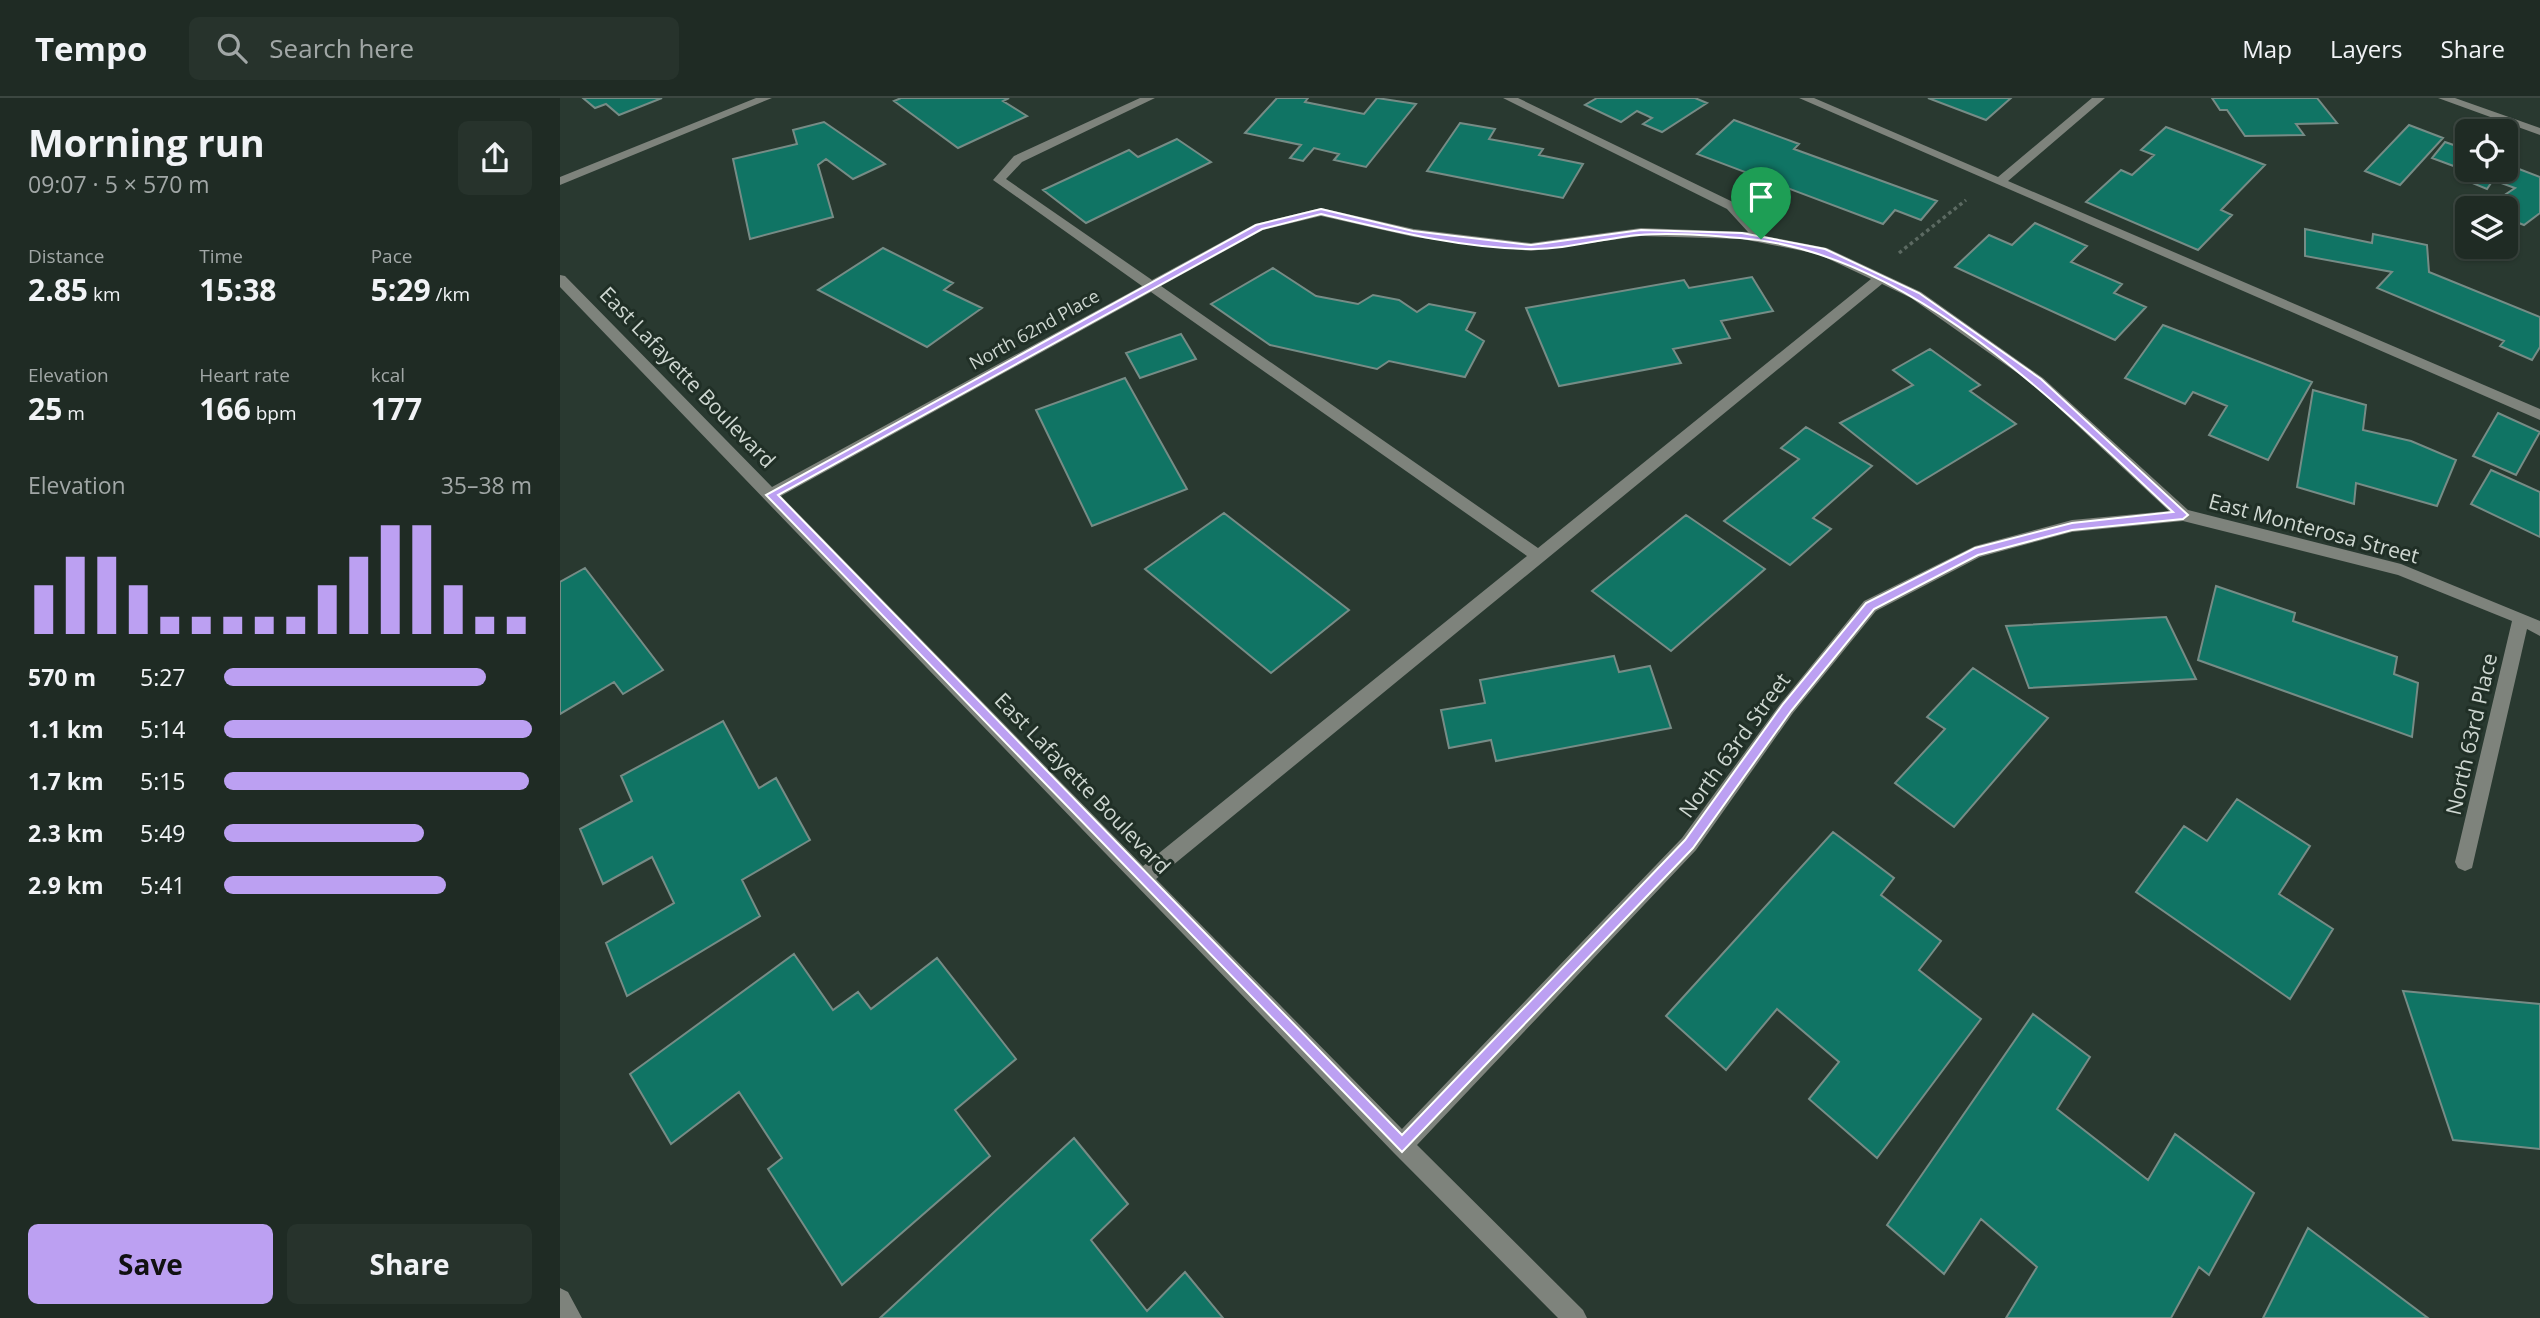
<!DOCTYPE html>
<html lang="en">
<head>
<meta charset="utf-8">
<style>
	:root { --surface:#1f2b24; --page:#27332c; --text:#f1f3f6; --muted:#a1a7a6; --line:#3c4741; --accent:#bca0f2 }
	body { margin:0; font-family:"Open Sans",sans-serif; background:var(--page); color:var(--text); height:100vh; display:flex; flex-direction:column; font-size:26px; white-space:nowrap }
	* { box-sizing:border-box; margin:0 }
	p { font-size:23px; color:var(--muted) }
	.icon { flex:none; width:38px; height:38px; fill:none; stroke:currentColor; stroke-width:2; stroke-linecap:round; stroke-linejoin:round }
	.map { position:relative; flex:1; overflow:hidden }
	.panel { display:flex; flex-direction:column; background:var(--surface); width:560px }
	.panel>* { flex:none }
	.fabs { position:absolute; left:1895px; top:21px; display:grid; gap:14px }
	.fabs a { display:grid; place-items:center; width:63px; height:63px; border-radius:10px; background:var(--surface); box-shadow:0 2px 5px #0004,0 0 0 2px var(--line); font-size:35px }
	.pin { position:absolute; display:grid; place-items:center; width:60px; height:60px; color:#fff; margin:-72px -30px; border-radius:50% 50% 50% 0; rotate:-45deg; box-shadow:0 0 7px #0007 }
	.pin .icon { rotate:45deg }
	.round { display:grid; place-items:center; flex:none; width:74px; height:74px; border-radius:10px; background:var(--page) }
	.overview { display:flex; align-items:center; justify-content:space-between; height:119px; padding:0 28px }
	h1 { font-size:38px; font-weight:700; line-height:52px }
	.figures { display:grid; grid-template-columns:repeat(3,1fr); gap:10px; height:119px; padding:7px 28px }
	.figures div { display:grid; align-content:center }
	.figures b { font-size:30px; font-weight:700 }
	.figures small { font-size:19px; font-weight:400 }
	.figures p { font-size:19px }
	.chart { height:196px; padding:14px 28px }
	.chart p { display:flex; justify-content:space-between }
	.chart svg { width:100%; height:126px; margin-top:7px; stroke:var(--accent); stroke-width:6 }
	.action { display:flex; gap:14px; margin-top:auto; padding:14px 28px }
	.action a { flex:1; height:80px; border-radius:10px; background:var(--accent); color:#111; font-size:28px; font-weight:700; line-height:80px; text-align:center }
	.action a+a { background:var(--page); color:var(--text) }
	ul { padding:0 28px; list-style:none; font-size:23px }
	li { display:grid; grid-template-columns:112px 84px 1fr; align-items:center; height:52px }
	li i { height:18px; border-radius:9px; background:var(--accent) }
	header { display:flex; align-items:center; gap:42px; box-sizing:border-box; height:98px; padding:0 35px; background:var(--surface); border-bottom:2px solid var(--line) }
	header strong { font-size:33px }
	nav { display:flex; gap:38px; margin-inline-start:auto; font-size:24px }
	.search { width:490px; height:63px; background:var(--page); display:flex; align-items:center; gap:18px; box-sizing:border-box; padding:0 24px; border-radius:10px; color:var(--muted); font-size:26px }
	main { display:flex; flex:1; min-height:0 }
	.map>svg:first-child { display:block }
	.building { fill:#107464; stroke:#768c86; stroke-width:2 }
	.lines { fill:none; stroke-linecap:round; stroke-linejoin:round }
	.path { stroke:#5c6a62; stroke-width:3.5; stroke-dasharray:3.5 3.5; stroke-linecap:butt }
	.minor { fill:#7e837c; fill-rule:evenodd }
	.route { fill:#bca0f2; stroke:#fff; stroke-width:2; fill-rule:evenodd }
	.labels { text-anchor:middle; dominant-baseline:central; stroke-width:6; stroke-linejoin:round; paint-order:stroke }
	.far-street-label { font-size:18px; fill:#ced7d1; stroke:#202f26 }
	.street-label { font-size:21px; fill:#ced7d1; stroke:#202f26 }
</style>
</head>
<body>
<header>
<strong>Tempo</strong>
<div class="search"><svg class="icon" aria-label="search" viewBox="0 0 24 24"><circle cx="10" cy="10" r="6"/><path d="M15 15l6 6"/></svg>Search here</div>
<nav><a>Map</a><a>Layers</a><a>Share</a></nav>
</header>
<main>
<section class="panel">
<div class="overview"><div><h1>Morning run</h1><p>09:07 · 5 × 570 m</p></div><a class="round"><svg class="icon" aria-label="share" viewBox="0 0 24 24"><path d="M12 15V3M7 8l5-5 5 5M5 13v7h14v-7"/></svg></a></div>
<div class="figures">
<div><p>Distance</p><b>2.85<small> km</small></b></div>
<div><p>Time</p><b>15:38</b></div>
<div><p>Pace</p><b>5:29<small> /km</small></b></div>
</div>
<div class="figures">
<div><p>Elevation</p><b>25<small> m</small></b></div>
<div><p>Heart rate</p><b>166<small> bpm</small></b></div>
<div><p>kcal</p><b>177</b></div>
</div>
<div class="chart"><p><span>Elevation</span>35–38 m</p>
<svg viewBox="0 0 160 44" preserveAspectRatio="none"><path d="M5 44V27M15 44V17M25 44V17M35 44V27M45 44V38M55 44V38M65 44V38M75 44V38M85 44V38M95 44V27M105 44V17M115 44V6M125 44V6M135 44V27M145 44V38M155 44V38"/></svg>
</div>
<ul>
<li><b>570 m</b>5:27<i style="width:85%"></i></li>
<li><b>1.1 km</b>5:14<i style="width:100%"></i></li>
<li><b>1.7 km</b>5:15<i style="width:99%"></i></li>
<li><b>2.3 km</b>5:49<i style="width:65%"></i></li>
<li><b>2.9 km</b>5:41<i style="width:72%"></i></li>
</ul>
<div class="action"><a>Save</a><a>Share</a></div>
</section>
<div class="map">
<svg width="1980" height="1220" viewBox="0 0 1980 1220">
	<rect width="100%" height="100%" fill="#293930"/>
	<path class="building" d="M23,0H102L59,17L46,6L35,10Z
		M341,0H449L443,3L467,18L398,50L334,3Z
		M717,0H748L745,4L804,16L817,0L856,6L806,69L774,62L779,56L754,50L743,63L730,60L741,47L685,35Z
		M1037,0H1135L1147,5L1102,34L1083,26L1092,20L1077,13L1061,24L1025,7Z
		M1368,0H1451L1426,22Z
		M1652,0H1757L1777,25L1736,26L1744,37L1685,38L1667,12H1660Z
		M1174,22L1239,46L1234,51L1377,103L1361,122L1335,112L1323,126L1137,56Z
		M264,24L325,66L293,81L266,61L258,67L273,119L190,141L173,61L237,46L233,32Z
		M900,25L935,31L929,41L983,51L979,57L1023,66L1003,100L867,73Z
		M1849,27L1883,40L1840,87L1805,73Z
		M1606,29L1705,67L1661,112L1672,117L1638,152L1526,104L1561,72L1572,77L1594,57L1581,52Z
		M617,41L651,64L526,125L483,92L569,52L578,59Z
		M1885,44L1908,52V72H1946V66L1980,79V115L1964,127L1946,120V110H1925L1955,90L1933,82L1927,91L1900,80L1907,73L1872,60Z
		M1475,125L1527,148L1511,164L1562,186L1554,195L1586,209L1555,242L1395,169L1429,137L1452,147Z
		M1745,131L1812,145L1813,136L1867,147L1869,174L1980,219V249L1972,262L1940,248L1944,243L1817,190L1832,174L1745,158Z
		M323,150L393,185L384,192L422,210L367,249L258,192Z
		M713,170L756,198L798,206L813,197L839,202L857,214L869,206L915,215L906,232L924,243L905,279L829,263L817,271L710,247L651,206Z
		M1192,179L1213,213L1161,223L1170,240L1113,251L1121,265L999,288L966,210L1124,182L1129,190Z
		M1603,227L1752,284L1708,362L1649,337L1667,308L1633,294L1625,306L1565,280Z
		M621,236L636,261L580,280L566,255Z
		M1370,251L1420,287L1410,293L1456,326L1357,386L1280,325L1353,287L1333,272Z
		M565,280L627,391L532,428L476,312Z
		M1753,292L1806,307L1803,332L1851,343L1896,362L1877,408L1796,385L1794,406L1737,389Z
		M1938,315L1980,334L1956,377L1913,358Z
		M1246,329L1312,368L1253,420L1271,431L1230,467L1164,423L1239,361L1221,350Z
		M1931,372L1980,394V439L1911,406Z
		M664,415L789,512L711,575L585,471Z
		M1126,417L1205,471L1111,553L1032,493Z
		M25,470L103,572L63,596L54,584L0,616V484Z
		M1656,488L1735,515L1733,523L1837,559L1834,576L1858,585L1852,639L1638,562Z
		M1606,519L1636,581L1469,590L1446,528Z
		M1054,558L1059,574L1090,568L1111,630L936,663L931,642L889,650L881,612L925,605L920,582Z
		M1413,570L1488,620L1394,729L1335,685L1385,631L1367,619Z
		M163,623L199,690L216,680L250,742L182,782L200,818L67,898L46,845L114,805L92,759L43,786L20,731L72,703L61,678Z
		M1677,701L1750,748L1719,796L1773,831L1730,901L1576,794L1624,728L1647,743Z
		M1273,734L1334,780L1321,797L1381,843L1359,872L1421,921L1317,1060L1249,1001L1279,964L1217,911L1166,972L1106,918Z
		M234,856L273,912L298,894L311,911L377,860L456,961L395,1012L430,1058L282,1187L208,1071L222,1060L179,994L111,1046L70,976Z
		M1843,893L1980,906V1051L1893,1042Z
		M1473,916L1530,959L1497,1011L1588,1082L1615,1036L1694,1095L1649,1177L1639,1169L1611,1220H1446L1477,1169L1421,1121L1384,1176L1327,1127Z
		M514,1040L568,1106L531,1142L587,1213L625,1174L663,1220H320Z
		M1748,1130L1868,1220H1703Z"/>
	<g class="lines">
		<path class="path" d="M1339,155L1406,102"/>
		<path class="minor" d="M196,0H212L0,87V79Z
			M580,0H595L462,64L446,81L592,182L695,126L761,110L854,131L971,145L1081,130L1188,134L1167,111L943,0H958L1175,105L1205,138L1267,150L1361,194L1483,280L1628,412L1841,466L1980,523V538L1967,531L1912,770L1905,773L1898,770L1895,764L1952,523L1838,477L1623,423L1512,434L1420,459L1316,513L1233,615L1136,752L857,1047L1023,1212L1027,1220H998L834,1055L0,189V177L5,178L212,389L582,188L433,82L454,58ZM761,118L854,139L971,153L1081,138L1182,141L1258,156L1311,181L978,450L601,188L703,132ZM1322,186L1351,200L1473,286L1609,413L1512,422L1415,448L1304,503L1221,605L1122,740L842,1031L596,781ZM591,194L967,458L583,768L221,398Z
			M1239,0H1254L1438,79L1532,0H1545L1448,83L1980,311V322Z
			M1878,0H1895L1980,30V37Z
			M0,1190L8,1194L22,1220H0Z"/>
	</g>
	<path class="route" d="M761,111L853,133L971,147L1081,132L1182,135L1265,151L1359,195L1481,281L1628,417L1623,421L1512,432L1418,457L1314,511L1231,613L1133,750L842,1054L206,397L696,127ZM761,116C829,132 899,150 969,151C1006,152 1043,140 1079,137C1111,134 1148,137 1180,140C1348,153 1496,305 1613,414L1512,425L1415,450L1306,505L1223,606L1125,742L842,1037L218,397L702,131Z"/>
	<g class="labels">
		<g class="far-street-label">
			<text transform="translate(474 231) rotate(-29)">North 62nd Place</text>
		</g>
		<g class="street-label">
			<text transform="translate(128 279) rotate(46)">East Lafayette Boulevard</text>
			<text transform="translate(1754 430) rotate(15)">East Monterosa Street</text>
			<text transform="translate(1911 636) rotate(-77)">North 63rd Place</text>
			<text transform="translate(1174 647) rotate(-54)">North 63rd Street</text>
			<text transform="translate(523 685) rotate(46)">East Lafayette Boulevard</text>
		</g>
	</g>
</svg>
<div class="fabs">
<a><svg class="icon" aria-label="locate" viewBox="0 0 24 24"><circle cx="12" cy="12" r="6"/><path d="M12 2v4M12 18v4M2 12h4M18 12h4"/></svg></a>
<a><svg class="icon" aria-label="layers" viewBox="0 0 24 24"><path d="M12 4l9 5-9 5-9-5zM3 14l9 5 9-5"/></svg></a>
</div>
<div class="pin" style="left:1201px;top:141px;background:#1e9e55"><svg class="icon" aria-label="arrive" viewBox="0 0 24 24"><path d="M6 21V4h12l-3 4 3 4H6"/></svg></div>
</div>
</main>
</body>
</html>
